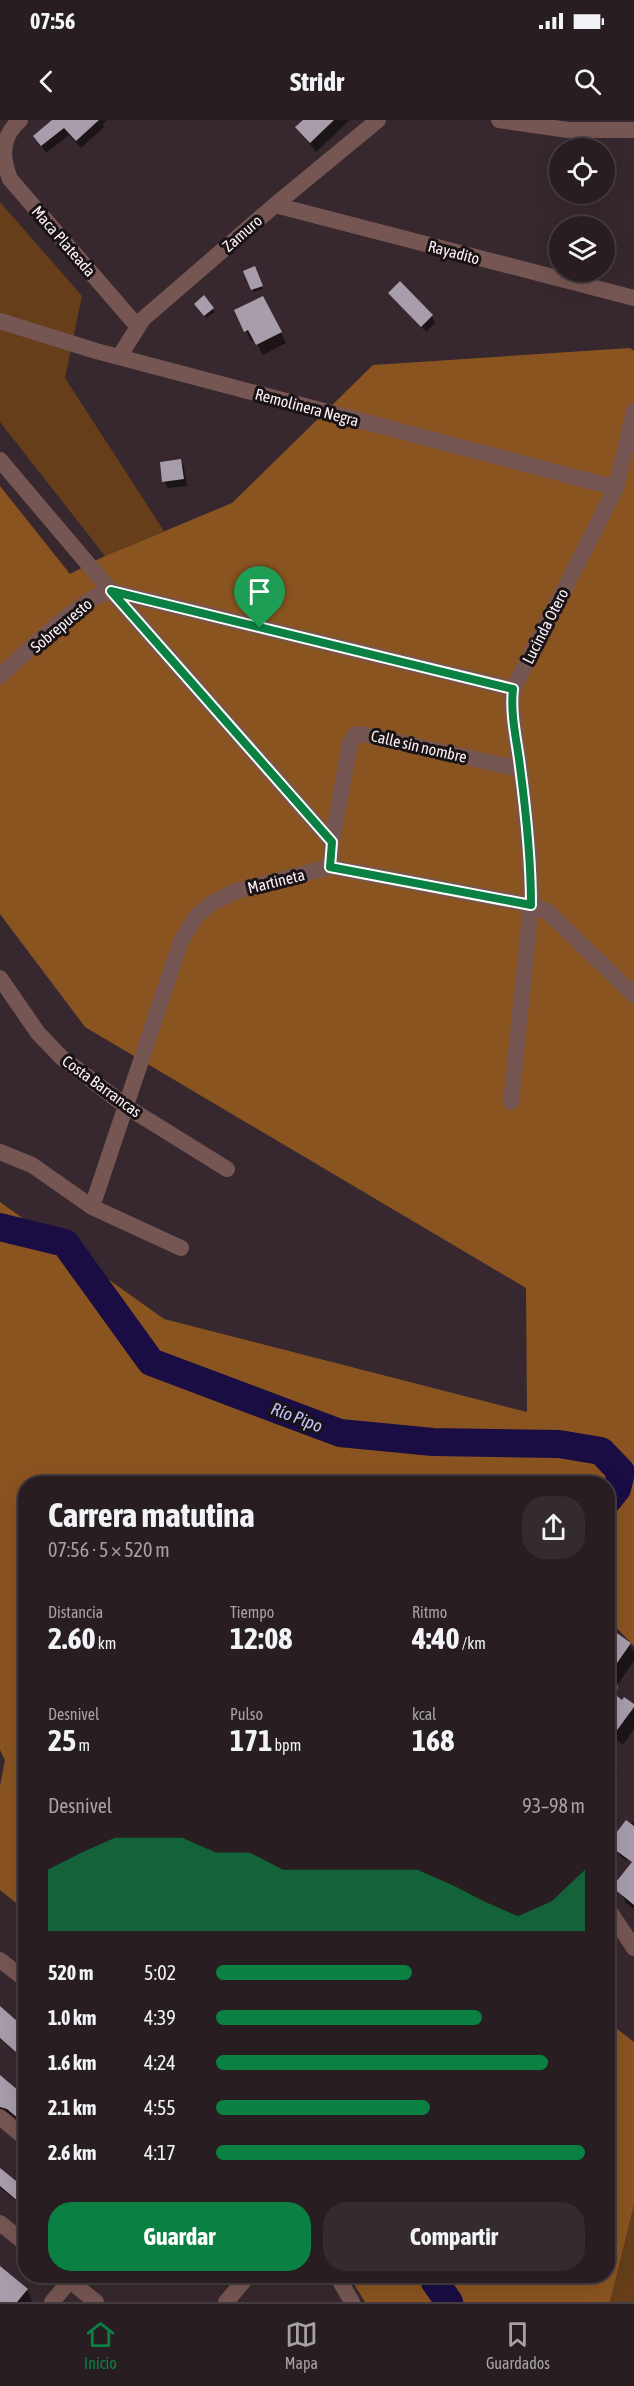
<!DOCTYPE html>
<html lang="es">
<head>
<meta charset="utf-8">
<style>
	:root { --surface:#281e22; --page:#342b2f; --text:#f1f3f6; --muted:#a5a2a5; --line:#443c40; --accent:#0b8043 }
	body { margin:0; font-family:"Asap Condensed",sans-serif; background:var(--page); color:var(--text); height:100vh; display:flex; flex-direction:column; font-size:22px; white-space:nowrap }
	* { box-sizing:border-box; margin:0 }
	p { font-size:20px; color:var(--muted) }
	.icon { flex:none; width:33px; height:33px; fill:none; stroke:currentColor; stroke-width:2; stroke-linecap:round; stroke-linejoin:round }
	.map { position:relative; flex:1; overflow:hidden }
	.sheet { position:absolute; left:18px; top:1356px; width:597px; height:807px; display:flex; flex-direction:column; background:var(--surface); border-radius:24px; box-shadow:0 6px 24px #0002,0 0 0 2px var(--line) }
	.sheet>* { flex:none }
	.buttons { position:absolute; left:549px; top:18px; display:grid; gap:12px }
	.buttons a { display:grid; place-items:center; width:66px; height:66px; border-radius:50%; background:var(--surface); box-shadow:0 6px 24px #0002,0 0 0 2px var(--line); font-size:30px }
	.pin { position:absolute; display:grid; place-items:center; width:51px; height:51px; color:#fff; margin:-62px -26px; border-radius:50% 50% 50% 0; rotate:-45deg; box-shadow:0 0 6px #0007 }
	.pin .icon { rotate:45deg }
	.round { display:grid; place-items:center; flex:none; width:63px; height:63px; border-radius:24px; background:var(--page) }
	.head { display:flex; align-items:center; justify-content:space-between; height:102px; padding:0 30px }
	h1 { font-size:33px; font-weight:700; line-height:45px }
	.metrics { display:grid; grid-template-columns:repeat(3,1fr); gap:9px; height:102px; padding:6px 30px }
	.metrics div { display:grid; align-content:center }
	.metrics b { font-size:30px; font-weight:700 }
	.metrics small { font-size:16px; font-weight:400 }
	.metrics p { font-size:16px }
	.chart { height:168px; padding:12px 30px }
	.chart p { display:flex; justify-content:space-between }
	.chart svg { width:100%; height:108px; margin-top:6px; fill:var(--accent); opacity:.7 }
	.action { display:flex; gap:12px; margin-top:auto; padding:12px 30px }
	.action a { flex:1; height:69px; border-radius:24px; background:var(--accent); color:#fff; font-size:24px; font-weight:700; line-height:69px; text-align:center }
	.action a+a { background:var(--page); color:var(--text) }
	ul { padding:0 30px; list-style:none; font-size:20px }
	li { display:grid; grid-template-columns:96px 72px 1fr; align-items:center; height:45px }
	li i { height:15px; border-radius:8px; background:var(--accent) }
	.status { display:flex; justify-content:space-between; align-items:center; height:42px; padding:0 30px; background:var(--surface); direction:ltr }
	.status svg { height:16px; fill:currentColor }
	header { display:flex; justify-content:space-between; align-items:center; height:78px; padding:0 30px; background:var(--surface); font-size:27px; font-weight:700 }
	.menu { display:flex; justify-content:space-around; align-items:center; height:84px; border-top:2px solid var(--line); background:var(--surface); font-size:16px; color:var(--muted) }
	.menu a { display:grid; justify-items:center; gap:3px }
	.menu .active { color:var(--accent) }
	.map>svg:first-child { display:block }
	.green { fill:#663e1a }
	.forest { fill:#8a5421 }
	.shadow { fill:#0007 }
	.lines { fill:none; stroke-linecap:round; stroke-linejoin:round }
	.river { stroke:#190d44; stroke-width:28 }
	.building { fill:#a89dab }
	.street { stroke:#765652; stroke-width:16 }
	.route-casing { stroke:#fff; stroke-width:12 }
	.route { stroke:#0b8043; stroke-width:8 }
	.labels { text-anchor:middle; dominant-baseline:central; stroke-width:6; stroke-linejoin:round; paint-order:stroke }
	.street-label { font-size:16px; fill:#fbf1f5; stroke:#191316 }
	.water-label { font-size:18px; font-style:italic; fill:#c0c0f7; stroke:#191316 }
</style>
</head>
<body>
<div class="status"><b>07:56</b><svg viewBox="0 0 49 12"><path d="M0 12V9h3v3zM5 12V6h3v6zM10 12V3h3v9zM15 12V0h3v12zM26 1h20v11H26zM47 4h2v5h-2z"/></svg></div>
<header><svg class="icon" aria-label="back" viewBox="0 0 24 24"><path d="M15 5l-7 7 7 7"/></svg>Stridr<svg class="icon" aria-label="search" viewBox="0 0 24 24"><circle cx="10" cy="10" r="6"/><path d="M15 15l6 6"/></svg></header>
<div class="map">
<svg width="634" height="2182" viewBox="0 0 634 2182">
	<rect width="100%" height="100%" fill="#36282e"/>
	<path class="green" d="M0,82L82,176L65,258L164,411L105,436L0,302Z
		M634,2085V2182H610Z"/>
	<path class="forest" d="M630,228L634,231V1526L608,1499V1364H26L25,1790L0,1770V1666L5,1640L0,1630V1082L164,1199L527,1292L526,1168L85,907L0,794V366L70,454L105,436L232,383L373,245Z
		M608,1902L634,1922V2085L610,2182H365L349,2156H608Z"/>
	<path class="shadow" d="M52,0H107L103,4L104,7L81,28L69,15L46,33L35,17Z
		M305,0H350L316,32L297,7Z
		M256,151L263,169L254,172L245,152Z
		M390,173L432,196L435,203L426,212Z
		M204,178L215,192L206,198L197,187Z
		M268,188L286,223L263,235L255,220L251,221L236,191Z
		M180,341L184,347L187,366L168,368L164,362L161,343Z
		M608,1509L629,1524L634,1532V1541L614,1570L608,1575Z
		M608,1583L634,1586V1609L623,1625L613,1617L608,1609Z
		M608,1644L618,1655L608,1670Z
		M632,1702L634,1703V1731L627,1741L617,1733L613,1727Z
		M634,1756V1789L626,1783L621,1772Z
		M0,1899L26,1910V1941L0,1919Z
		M0,1958L26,1979V2007L12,1995L0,1989Z
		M0,2049L26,2071V2089L0,2068Z
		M0,2148L27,2170L32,2180L31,2182H0Z"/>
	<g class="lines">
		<path class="river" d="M0,1107L65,1123L151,1242L340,1313L433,1322L559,1324L601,1331L621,1352L617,1369L608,1380
			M434,2156L435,2162L449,2182"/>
	</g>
	<path class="building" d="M52,0H99L76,21L64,8L41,26L33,16Z
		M303,0H334L310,23L295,7Z
		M255,146L263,166L251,170L243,151Z
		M400,161L433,195L421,207L388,173Z
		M204,175L214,188L204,196L194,184Z
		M263,176L282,212L256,225L248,210L244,212L234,190Z
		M181,339L184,359L162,362L160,342Z
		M608,1507L631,1523L608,1556Z
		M617,1576L622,1580L624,1577L634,1584V1587L615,1613L608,1607V1581Z
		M626,1700L634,1706V1785L612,1767L632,1742L611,1727L613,1724L610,1721Z
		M0,1886L26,1909V1941L0,1918Z
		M0,1955L26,1977V2005L7,1989L0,1987Z
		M0,2048L26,2069V2088L0,2066Z
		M0,2146L28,2169L17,2182H0Z"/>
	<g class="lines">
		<path class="street" d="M20,0C1,17 1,36 10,59L138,207
			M499,0L568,10H634
			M275,85L634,178
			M0,201L96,231L616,368
			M119,237L143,199L275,85L378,0
			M0,340L111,471L332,722L330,747
			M0,556C25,534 82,476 111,471L513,569
			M332,722L350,623L355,615L362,614L520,649
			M0,858L38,913L61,937L127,987L227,1049
			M511,982L531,785C531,739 526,692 520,647C517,621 510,595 513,569L616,368L634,291
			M0,1032L32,1045L92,1087L181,1128
			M92,1087L181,821L197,795L212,783L236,771L330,747L531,785L548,792L634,875
			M608,1571L610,1567
			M608,1789L634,1828
			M0,1840L26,1860
			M0,1997L26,2019
			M0,2103L26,2124
			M64,2156L96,2182
			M337,2156L352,2182
			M52,2182L74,2156
			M226,2182L248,2156"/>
	</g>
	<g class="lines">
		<defs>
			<path id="route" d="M111,471L513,569C510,595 517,621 520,647C526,692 531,739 531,785L330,747L332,722Z"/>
		</defs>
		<use href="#route" class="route-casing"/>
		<use href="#route" class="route"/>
	</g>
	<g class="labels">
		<g class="street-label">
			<text transform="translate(242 113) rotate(-41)">Zamuro</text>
			<text transform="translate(64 121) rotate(49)">Maca Plateada</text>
			<text transform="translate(454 132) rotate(15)">Rayadito</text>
			<text transform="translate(307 287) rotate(15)">Remolinera Negra</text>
			<text transform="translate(61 505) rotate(-40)">Sobrepuesto</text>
			<text transform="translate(545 506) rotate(-63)">Lucinda Otero</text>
			<text transform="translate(419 626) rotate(13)">Calle sin nombre</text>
			<text transform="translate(276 761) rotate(-14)">Martineta</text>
			<text transform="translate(102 966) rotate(36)">Costa Barrancas</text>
		</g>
		<g class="water-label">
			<text transform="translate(297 1297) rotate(21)">Río Pipo</text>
		</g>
	</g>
</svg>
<div class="buttons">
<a><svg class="icon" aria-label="locate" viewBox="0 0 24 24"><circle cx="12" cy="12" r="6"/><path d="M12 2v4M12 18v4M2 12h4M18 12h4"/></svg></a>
<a><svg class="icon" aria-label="layers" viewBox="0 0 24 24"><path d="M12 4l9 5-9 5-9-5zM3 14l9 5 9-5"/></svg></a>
</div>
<div class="pin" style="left:260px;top:508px;background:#1e9e55"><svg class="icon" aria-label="arrive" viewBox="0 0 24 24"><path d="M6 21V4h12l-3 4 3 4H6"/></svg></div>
<section class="sheet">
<div class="head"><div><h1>Carrera matutina</h1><p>07:56 · 5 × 520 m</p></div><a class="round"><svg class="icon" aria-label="share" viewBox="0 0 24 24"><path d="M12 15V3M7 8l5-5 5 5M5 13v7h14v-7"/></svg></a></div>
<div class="metrics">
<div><p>Distancia</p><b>2.60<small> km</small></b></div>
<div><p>Tiempo</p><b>12:08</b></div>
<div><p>Ritmo</p><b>4:40<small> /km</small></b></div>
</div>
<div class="metrics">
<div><p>Desnivel</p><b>25<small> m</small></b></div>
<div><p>Pulso</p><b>171<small> bpm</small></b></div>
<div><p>kcal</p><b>168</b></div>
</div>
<div class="chart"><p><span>Desnivel</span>93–98 m</p>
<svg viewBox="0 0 160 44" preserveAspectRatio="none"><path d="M0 44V19L10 12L20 6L30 6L40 6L50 12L60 12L70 19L80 19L90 19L100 19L110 19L120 25L130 32L140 38L150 32L160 19V44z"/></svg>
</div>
<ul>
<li><b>520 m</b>5:02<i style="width:53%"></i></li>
<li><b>1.0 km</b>4:39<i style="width:72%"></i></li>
<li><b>1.6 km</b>4:24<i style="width:90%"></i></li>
<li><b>2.1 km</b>4:55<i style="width:58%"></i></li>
<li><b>2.6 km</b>4:17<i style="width:100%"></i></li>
</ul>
<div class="action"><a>Guardar</a><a>Compartir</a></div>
</section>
</div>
<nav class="menu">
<a class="active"><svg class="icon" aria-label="home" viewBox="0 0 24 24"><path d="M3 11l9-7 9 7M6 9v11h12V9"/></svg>Inicio</a>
<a><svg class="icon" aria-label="map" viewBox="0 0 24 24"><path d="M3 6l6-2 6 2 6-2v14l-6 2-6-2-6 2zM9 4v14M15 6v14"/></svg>Mapa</a>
<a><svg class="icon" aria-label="saved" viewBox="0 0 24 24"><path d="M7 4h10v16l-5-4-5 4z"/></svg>Guardados</a>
</nav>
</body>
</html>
